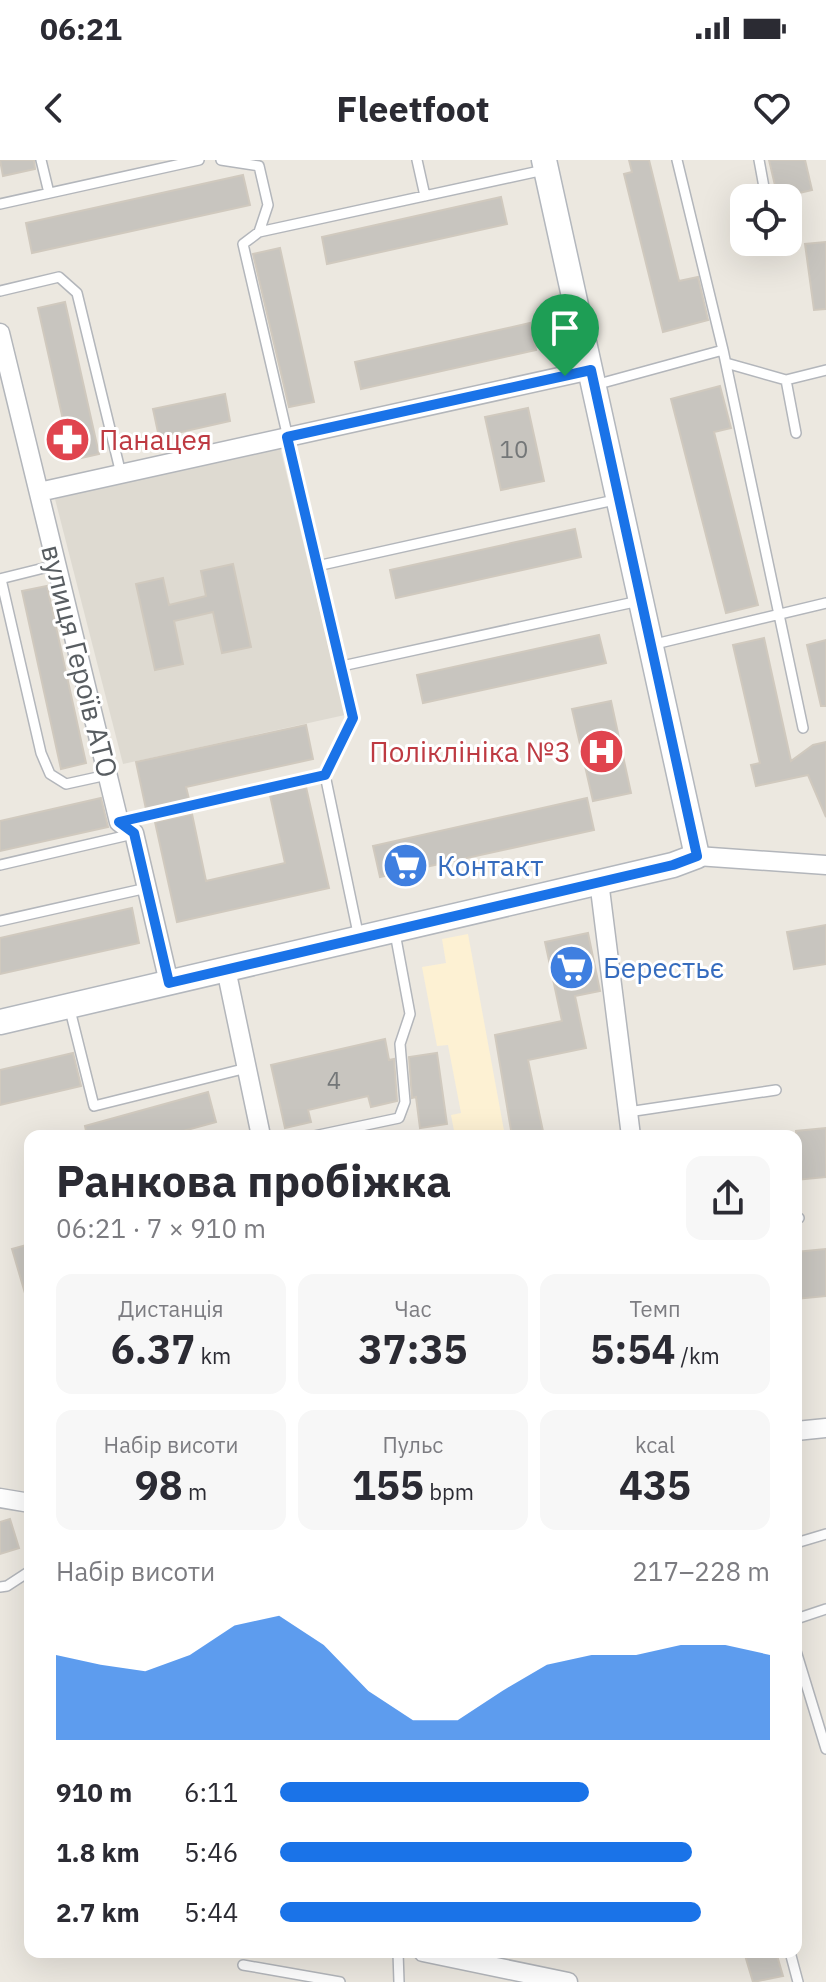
<!DOCTYPE html>
<html lang="uk">
<head>
<meta charset="utf-8">
<style>
	:root { --surface:#fff; --page:#f7f7f7; --text:#2b2b33; --muted:#7c7c81; --accent:#1a73e8 }
	body { margin:0; font-family:"IBM Plex Sans",sans-serif; background:var(--page); color:var(--text); height:100vh; display:flex; flex-direction:column; font-size:30px; white-space:nowrap }
	* { box-sizing:border-box; margin:0 }
	p { font-size:26px; color:var(--muted) }
	.icon { flex:none; width:44px; height:44px; fill:none; stroke:currentColor; stroke-width:2; stroke-linecap:round; stroke-linejoin:round }
	.map { position:relative; flex:1; overflow:hidden }
	.side { position:absolute; left:24px; top:970px; width:778px; height:828px; display:flex; flex-direction:column; background:var(--surface); border-radius:16px; box-shadow:0 8px 32px #0002 }
	.side>* { flex:none }
	.tools { position:absolute; left:730px; top:24px; display:grid; gap:16px }
	.tools a { display:grid; place-items:center; width:72px; height:72px; border-radius:16px; background:var(--surface); box-shadow:0 8px 32px #0002; font-size:40px }
	.pin { position:absolute; display:grid; place-items:center; width:68px; height:68px; color:#fff; margin:-82px -34px; border-radius:50% 50% 50% 0; rotate:-45deg; box-shadow:0 0 8px #0007 }
	.pin .icon { rotate:45deg }
	.round { display:grid; place-items:center; flex:none; width:84px; height:84px; border-radius:16px; background:var(--page) }
	.overview { display:flex; align-items:center; justify-content:space-between; height:136px; padding:0 32px }
	h1 { font-size:44px; font-weight:800; line-height:60px }
	.metrics { display:grid; grid-template-columns:repeat(3,1fr); gap:12px; height:136px; padding:8px 32px }
	.metrics div { display:grid; align-content:center; border-radius:16px; background:var(--page); text-align:center }
	.metrics b { font-size:40px; font-weight:800 }
	.metrics small { font-size:22px; font-weight:400 }
	.metrics p { font-size:22px }
	.chart { height:224px; padding:16px 32px }
	.chart p { display:flex; justify-content:space-between }
	.chart svg { width:100%; height:144px; margin-top:8px; fill:var(--accent); opacity:.7 }
	ul { padding:0 32px; list-style:none; font-size:26px }
	li { display:grid; grid-template-columns:128px 96px 1fr; align-items:center; height:60px }
	li i { height:20px; border-radius:10px; background:var(--accent) }
	.status { display:flex; justify-content:space-between; align-items:center; height:56px; padding:0 40px; background:var(--surface); direction:ltr }
	.status svg { height:22px; fill:currentColor }
	header { display:flex; justify-content:space-between; align-items:center; height:104px; padding:0 32px; background:var(--surface); font-size:36px; font-weight:800 }
	.map>svg:first-child { display:block }
	.commercial { fill:#fdf1d3 }
	.education { fill:#dedad1 }
	.building { fill:#c8c5bf; stroke:#d0c9be; stroke-width:2 }
	.lines { fill:none; stroke-linecap:round; stroke-linejoin:round }
	.lane-casing { stroke:#b3b6bb; stroke-width:12 }
	.street-casing { stroke:#b3b6bb; stroke-width:21 }
	.secondary-casing { stroke:#b3b7bd; stroke-width:27 }
	.lane { stroke:#fff; stroke-width:9 }
	.street { stroke:#fff; stroke-width:18 }
	.secondary { stroke:#fff; stroke-width:24 }
	.route-casing { stroke:#fff; stroke-width:16 }
	.route { stroke:#1a73e8; stroke-width:10 }
	.labels { text-anchor:middle; dominant-baseline:central; stroke-width:6; stroke-linejoin:round; paint-order:stroke }
	.number-label { font-size:24px; fill:#747778 }
	.health-label { font-size:28px; fill:#be3a42; stroke:#fff; text-anchor:start }
	.street-label { font-size:28px; fill:#585d61; stroke:#fff }
	.shop-label { font-size:28px; fill:#366cbe; stroke:#fff; text-anchor:start }
</style>
</head>
<body>
<div class="status"><b>06:21</b><svg viewBox="0 0 49 12"><path d="M0 12V9h3v3zM5 12V6h3v6zM10 12V3h3v9zM15 12V0h3v12zM26 1h20v11H26zM47 4h2v5h-2z"/></svg></div>
<header><svg class="icon" aria-label="back" viewBox="0 0 24 24"><path d="M15 5l-7 7 7 7"/></svg>Fleetfoot<svg class="icon" aria-label="heart" viewBox="0 0 24 24"><path d="M12 20l-8-8c-3-5 5-10 8-4 3-6 11-1 8 4z"/></svg></header>
<div class="map">
<svg width="826" height="1822" viewBox="0 0 826 1822">
	<rect width="100%" height="100%" fill="#ece8e0"/>
	<path class="commercial" d="M468,774L505,976H455L451,955L461,953L448,885L437,886L422,807L446,803L442,779Z"/>
	<path class="education" d="M280,287L345,555L123,604L55,339Z"/>
	<path class="building" d="M0,0H34L35,9L3,16Z
		M629,0H649L679,121L698,117L708,160L663,172L624,14L632,12Z
		M769,0H805L812,30L778,38Z
		M243,15L250,45L32,93L26,63Z
		M501,37L507,64L327,104L322,77Z
		M826,82V149L814,150L805,84Z
		M280,88L314,242L289,247L253,94Z
		M65,142L99,294L72,300L38,148Z
		M530,163L536,190L361,229L355,202Z
		M720,226L731,268L714,272L758,445L726,453L671,239Z
		M225,234L230,261L159,277L153,249Z
		M528,248L544,321L501,330L485,257Z
		M575,369L581,397L396,438L390,410Z
		M233,404L251,487L222,493L213,452L174,461L183,504L155,510L136,424L163,418L169,445L206,436L201,411Z
		M47,426L86,603L61,609L22,431Z
		M599,475L606,503L423,543L417,515Z
		M764,478L791,601L813,585L826,582V657L808,615L756,626L751,605L760,603L733,485Z
		M826,480V546H821L807,485Z
		M611,541L631,633L593,641L572,549Z
		M306,565L313,599L186,627L189,639L146,649L136,602Z
		M306,627L329,728L177,762L155,662L192,654L206,721L285,703L270,635Z
		M101,638L108,667L0,691V661Z
		M587,638L594,670L380,717L373,686Z
		M132,748L139,783L0,814V778Z
		M826,765V804L794,809L787,772Z
		M588,773L600,831L575,836L586,888L528,900L544,976H512L495,875L562,861L545,782Z
		M385,879L389,900L394,899L397,941L371,947L368,936L308,950L311,962L285,968L271,905Z
		M73,893L81,926L0,945V910Z
		M437,893L447,964L420,968L416,937L412,938L409,897Z
		M208,932L216,962L165,976H87L85,966Z
		M826,968V1017L796,1020V971Z
		M30,1084V1140H27L12,1089Z
		M826,1089V1136L796,1139V1092Z
		M10,1359L19,1388L0,1394V1362Z
		M744,1792H776L783,1816L753,1822Z"/>
	<g class="lines">
		<defs>
			<path id="lane" d="M41,0L49,33
				M221,0L259,6L268,45L259,72
				M417,0L425,36
				M759,0L766,38
				M0,44L199,0
				M0,131L59,117L77,133L121,314
				M723,190L803,568
				M726,203L786,220
				M595,225L723,190L677,0
				M796,273L786,220L826,210
				M317,406L619,339
				M0,419L56,405
				M1,419L41,593L50,614L66,624L107,615
				M651,485L826,443
				M342,506L639,441
				M122,662L325,615
				M0,705L133,674
				M0,761L147,728
				M359,778L325,615L353,558L243,84L259,72L544,10
				M69,846L94,946L247,908
				M628,952L776,930
				M314,976L399,958L405,942L400,884L410,854L395,773
				M796,1058H799
				M796,1383L826,1374
				M0,1427L7,1426L30,1411
				M796,1459L826,1449
				M796,1491L826,1589
				M398,1792L399,1822
				M790,1792L798,1822
				M243,1805L340,1822"/>
			<path id="street" d="M0,173L119,662L134,673L169,823
				M39,332L591,210
				M697,696L826,705
				M599,721L631,976
				M226,809L261,976
				M796,1271L826,1268
				M0,1338L30,1343
				M423,1792L568,1822"/>
			<path id="secondary" d="M0,862L673,705L697,696L544,0"/>
		</defs>
		<use href="#lane" class="lane-casing"/>
		<use href="#street" class="street-casing"/>
		<use href="#secondary" class="secondary-casing"/>
		<use href="#lane" class="lane"/>
		<use href="#street" class="street"/>
		<use href="#secondary" class="secondary"/>
	</g>
	<g class="lines">
		<defs>
			<path id="route" d="M591,210L697,696L673,705L169,823L134,673L119,662L325,615L353,558L287,277Z"/>
		</defs>
		<use href="#route" class="route-casing"/>
		<use href="#route" class="route"/>
	</g>
	<defs>
		<symbol id="pharmacy-disc" viewBox="-11 -11 22 22"><circle r="9.5" fill="#e0444e" stroke="#fff"/><path d="M-2-6h4v4h4v4h-4v4h-4v-4h-4v-4h4Z" fill="#fff"/></symbol>
		<symbol id="hospital-disc" viewBox="-11 -11 22 22"><circle r="9.5" fill="#e0444e" stroke="#fff"/><path d="M-5-5h3v3.5h4V-5h3V5h-3V1.5h-4V5h-3Z" fill="#fff"/></symbol>
		<symbol id="supermarket-disc" viewBox="-11 -11 22 22"><circle r="9.5" fill="#3f7fe0" stroke="#fff"/><path d="M-6-5.5h2.5l.6 2H6L4.5 2H-2.5L-4.4-4H-6ZM-1.5 3.2a1.3 1.3 0 1 0 .1 0ZM3 3.2a1.3 1.3 0 1 0 .1 0Z" fill="#fff"/></symbol>
	</defs>
	<g fill-rule="evenodd">
		<use href="#pharmacy-disc" x="42" y="254" width="51" height="51"/>
		<use href="#hospital-disc" x="576" y="566" width="51" height="51"/>
		<use href="#supermarket-disc" x="380" y="680" width="51" height="51"/>
		<use href="#supermarket-disc" x="546" y="782" width="51" height="51"/>
	</g>
	<g class="labels">
		<g class="number-label">
			<text x="514" y="289">10</text>
			<text x="334" y="920">4</text>
		</g>
		<g class="health-label">
			<text x="99" y="279">Панацея</text>
			<text x="571" y="591" text-anchor="end">Поліклініка №3</text>
		</g>
		<g class="street-label">
			<text transform="translate(80 501) rotate(76)">вулиця Героїв АТО</text>
		</g>
		<g class="shop-label">
			<text x="437" y="705">Контакт</text>
			<text x="603" y="807">Берестьє</text>
		</g>
	</g>
</svg>
<div class="tools">
<a><svg class="icon" aria-label="locate" viewBox="0 0 24 24"><circle cx="12" cy="12" r="6"/><path d="M12 2v4M12 18v4M2 12h4M18 12h4"/></svg></a>
</div>
<div class="pin" style="left:565px;top:216px;background:#1e9e55"><svg class="icon" aria-label="arrive" viewBox="0 0 24 24"><path d="M6 21V4h12l-3 4 3 4H6"/></svg></div>
<section class="side">
<div class="overview"><div><h1>Ранкова пробіжка</h1><p>06:21 · 7 × 910 m</p></div><a class="round"><svg class="icon" aria-label="share" viewBox="0 0 24 24"><path d="M12 15V3M7 8l5-5 5 5M5 13v7h14v-7"/></svg></a></div>
<div class="metrics">
<div><p>Дистанція</p><b>6.37<small> km</small></b></div>
<div><p>Час</p><b>37:35</b></div>
<div><p>Темп</p><b>5:54<small> /km</small></b></div>
</div>
<div class="metrics">
<div><p>Набір висоти</p><b>98<small> m</small></b></div>
<div><p>Пульс</p><b>155<small> bpm</small></b></div>
<div><p>kcal</p><b>435</b></div>
</div>
<div class="chart"><p><span>Набір висоти</span>217–228 m</p>
<svg viewBox="0 0 160 44" preserveAspectRatio="none"><path d="M0 44V18L10 21L20 23L30 18L40 9L50 6L60 15L70 29L80 38L90 38L100 29L110 21L120 18L130 18L140 15L150 15L160 18V44z"/></svg>
</div>
<ul>
<li><b>910 m</b>6:11<i style="width:63%"></i></li>
<li><b>1.8 km</b>5:46<i style="width:84%"></i></li>
<li><b>2.7 km</b>5:44<i style="width:86%"></i></li>
</ul>
</section>
</div>
</body>
</html>
